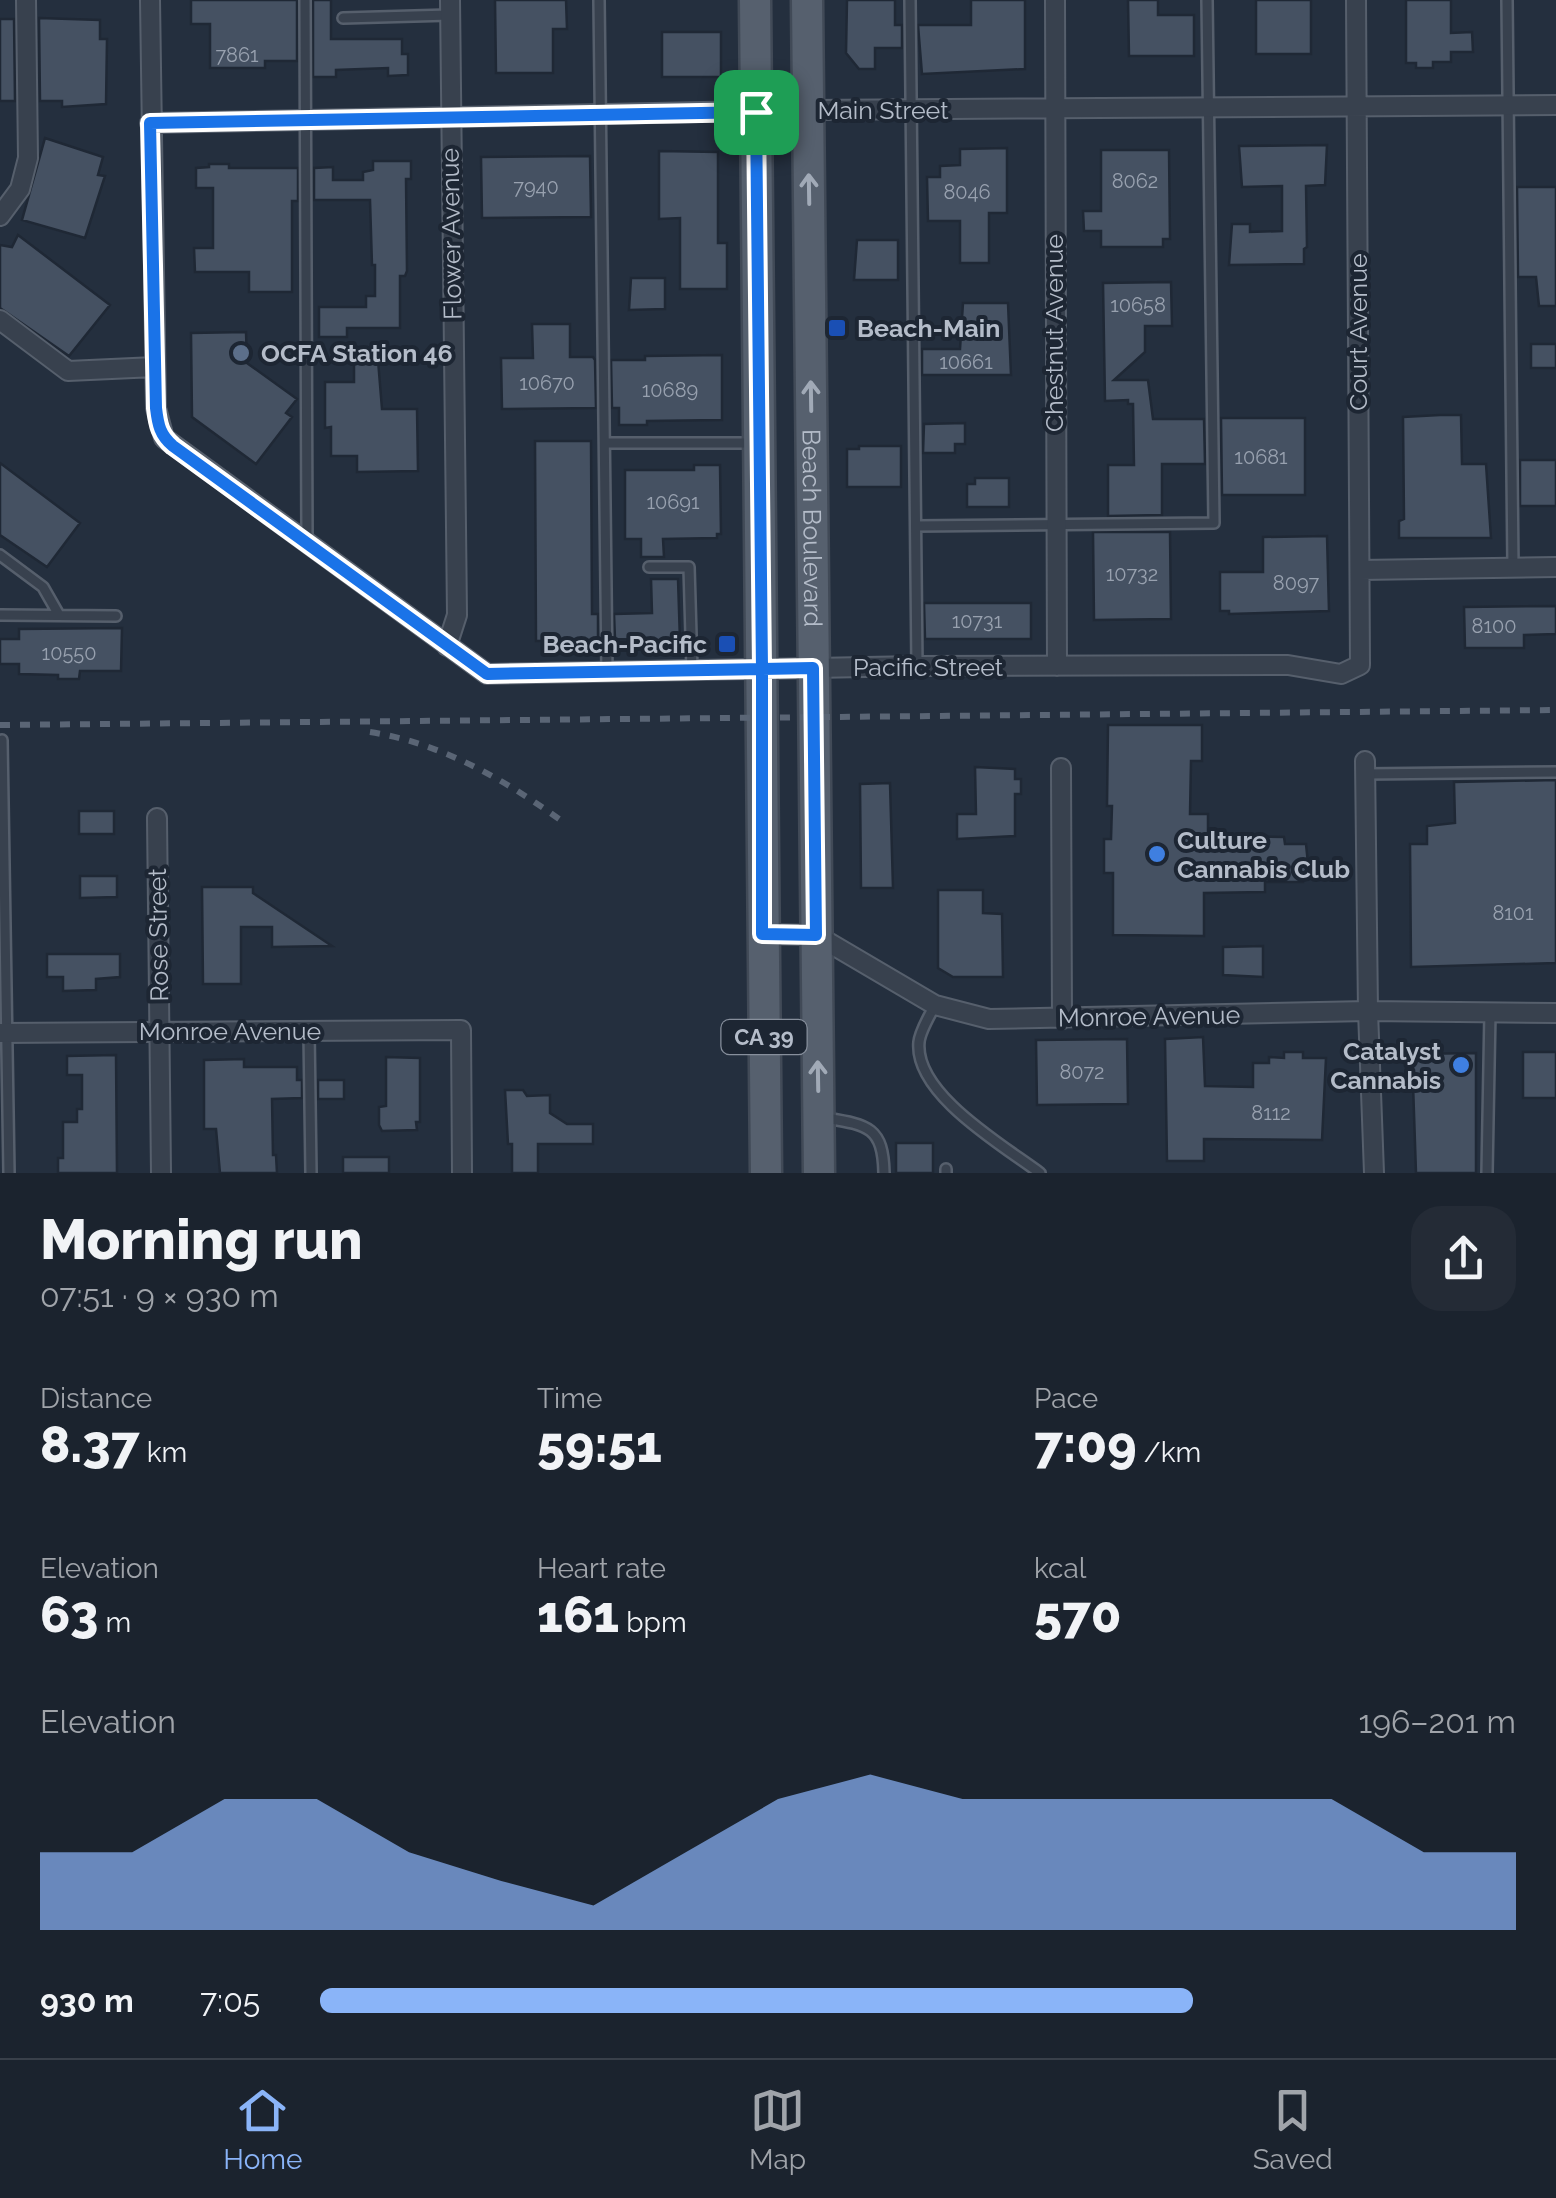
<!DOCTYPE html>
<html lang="en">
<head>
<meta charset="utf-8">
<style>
	:root { --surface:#1b232e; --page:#242b36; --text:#f1f3f6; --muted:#a0a4aa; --line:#39404a; --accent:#8ab4f8 }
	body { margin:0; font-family:Raleway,sans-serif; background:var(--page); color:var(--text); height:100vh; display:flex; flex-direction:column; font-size:38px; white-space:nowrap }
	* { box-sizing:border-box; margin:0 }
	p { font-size:32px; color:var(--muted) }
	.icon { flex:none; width:55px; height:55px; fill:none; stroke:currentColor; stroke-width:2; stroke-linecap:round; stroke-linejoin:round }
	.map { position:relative; height:1173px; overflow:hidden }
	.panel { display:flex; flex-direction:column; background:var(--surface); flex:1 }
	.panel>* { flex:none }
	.pin { position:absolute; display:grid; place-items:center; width:85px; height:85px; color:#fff; margin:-42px; border-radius:20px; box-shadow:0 5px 15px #0006 }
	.round { display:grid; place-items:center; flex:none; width:105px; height:105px; border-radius:30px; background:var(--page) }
	.summary { display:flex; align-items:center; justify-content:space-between; height:170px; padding:0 40px }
	h1 { font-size:55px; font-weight:800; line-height:75px }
	.metrics { display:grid; grid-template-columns:repeat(3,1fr); gap:15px; height:170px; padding:10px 40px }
	.metrics div { display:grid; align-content:center }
	.metrics b { font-size:50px; font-weight:800 }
	.metrics small { font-size:28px; font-weight:400 }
	.metrics p { font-size:28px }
	.chart { height:280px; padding:20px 40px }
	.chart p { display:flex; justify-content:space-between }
	.chart svg { width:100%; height:180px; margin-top:10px; fill:var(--accent); opacity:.7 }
	ul { padding:0 40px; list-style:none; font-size:32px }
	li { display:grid; grid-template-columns:160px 120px 1fr; align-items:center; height:75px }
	li i { height:25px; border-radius:12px; background:var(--accent) }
	.tabs { display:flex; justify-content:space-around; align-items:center; height:140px; border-top:2px solid var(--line); background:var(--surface); font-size:28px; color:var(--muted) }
	.tabs a { display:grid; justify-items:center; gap:5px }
	.tabs .active { color:var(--accent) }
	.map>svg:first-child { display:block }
	.building { fill:#455162; stroke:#1f2835; stroke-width:2.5 }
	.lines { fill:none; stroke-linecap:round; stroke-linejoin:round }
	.service-casing { stroke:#565f6c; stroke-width:14 }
	.minor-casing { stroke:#565f6c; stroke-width:22 }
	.primary-casing { stroke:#414a57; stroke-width:35 }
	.service { stroke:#38414e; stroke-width:9 }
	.minor { stroke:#38414e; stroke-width:18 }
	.primary { stroke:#56606e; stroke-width:30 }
	.rail { stroke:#5a6575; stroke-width:6; stroke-dasharray:10 10; stroke-linecap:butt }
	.oneway { stroke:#a1aab7 }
	.route-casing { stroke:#fff; stroke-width:20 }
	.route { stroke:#1a73e8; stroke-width:12 }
	.transit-dot { fill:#1a4fb4; stroke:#1d2633; stroke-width:4 }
	.service-dot { fill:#5c6f8a; stroke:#1d2633; stroke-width:4 }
	.shop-dot { fill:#3f7fe0; stroke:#1d2633; stroke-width:4 }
	.labels { text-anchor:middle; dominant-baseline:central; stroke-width:8; stroke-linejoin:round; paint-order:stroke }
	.number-label { font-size:20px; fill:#98a1af }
	.shield { fill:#1d2633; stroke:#878f9c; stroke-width:2.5 }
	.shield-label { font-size:22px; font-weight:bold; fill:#b4bcc9 }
	.street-label { font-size:25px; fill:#b4bcc9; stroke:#1d2633 }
	.poi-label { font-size:25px; font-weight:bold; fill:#b4bcc9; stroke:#1d2633; text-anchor:start }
</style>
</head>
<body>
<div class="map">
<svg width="1556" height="1173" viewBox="0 0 1556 1173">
	<rect width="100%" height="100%" fill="#242f3e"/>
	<path class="building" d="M191,0H297V61H265V68H210V24H191Z
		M313,0H331V39H402V54H408V75L388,76V68L336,70V77H313Z
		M495,0H566L567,29H553V73H496Z
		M847,0H895V25H902V48H875V69H859L846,53Z
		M971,0H1025V69L922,74L918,25H971Z
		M1128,0H1158V15H1194V56H1129Z
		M1256,0H1311V54H1256Z
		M1406,0H1451V33L1472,32L1473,52H1451V62H1433V68H1416V63H1406Z
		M39,18L100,20V39H107L106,104L62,107V101H40Z
		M0,19H14L15,101H0Z
		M662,32H721V77H662Z
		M45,138L103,157L98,175L105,176L85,238L22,220Z
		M1327,145L1325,185L1306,186L1307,247L1304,249V264L1229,265L1232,224H1250V232L1282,231V186L1242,187L1239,146Z
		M1007,148V213H989V263H960V221H928L927,177H940V166L960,165V149Z
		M1101,150H1169L1170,239H1163V247H1101V231H1084L1083,211H1101Z
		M659,151L718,152V243H727V289H680V218L659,219Z
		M590,156L591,217L482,218L481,157Z
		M373,161H411V179H406L407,271L405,276H400V328H347V337H319V307H366V296H375V265H372L370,200H314V168L333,167V180H363V172L373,170Z
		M209,164H229V168H298V201H292V292H249V272H195L194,248H213V188H196V168L209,167Z
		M1517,187H1556V306H1539L1536,277H1518Z
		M18,235L110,305L69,356L0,308V245L12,247Z
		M857,240H898V280H854Z
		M631,278H665V309L629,310Z
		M1171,282L1172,326H1145V352L1114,380H1148L1153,419H1204L1205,464H1162V515L1108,516V465H1134L1133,404H1128V400L1105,401L1103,283Z
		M963,303H1008L1011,375H922V349H960Z
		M532,324H570V357H593L595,360L596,408L502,409L501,358H533Z
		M246,332L247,363L297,399L286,413L292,417L256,464L192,417L191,333Z
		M1531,344H1556V368H1531Z
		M722,355V420L647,421V425H619V408H612L611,360H645V356Z
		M378,360L382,409H417L418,471L357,472V456H331V427L325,428V382H354V361Z
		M1440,415H1461L1462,464H1486L1491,538H1399V521L1404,519L1403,417Z
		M1221,418H1305V495H1222Z
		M965,423V444H955V453H923L924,424Z
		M535,441H591L592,614H598V640L536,641Z
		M859,446H901V487H847V449H859Z
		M1520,460H1556V506H1520Z
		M0,463L80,523L47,567L0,535Z
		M694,465H720L721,534H717V538L663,539L664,557H641V539H625V470H694Z
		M975,478H1009V507H967V484H975Z
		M1093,532H1170L1171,619L1094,620Z
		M1327,536L1329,611L1229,614V611H1220V572H1263V537Z
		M651,579H678L680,641L615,639L614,614L652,613Z
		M924,603H1031V639H925Z
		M1556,606V634L1524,635V648H1465L1464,607Z
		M122,628L121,671H80L79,679H58V675L19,674V664H0V639H19V629Z
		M1108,725H1202V761H1191L1190,814H1208V836L1284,837L1285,844H1306L1309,873H1303V882H1265V892L1204,893V936L1113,935V873H1104V839H1111L1112,806H1107Z
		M975,767L1015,769V779H1021V794H1015V836L957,839V814H976Z
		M1556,780V963L1411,967L1410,844H1427V826L1455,823L1454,782Z
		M890,783L893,888H861L860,784Z
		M79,811H114V834H79Z
		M80,876H117V897L80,898Z
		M202,887H253V893L332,946L272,947V927H241V984H203Z
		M938,890H983V913L1002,914L1003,977H953L938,968Z
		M1263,946V977L1223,975V947Z
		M47,954H120V977L96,979V990L63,991V977H47Z
		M1203,1037L1205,1086L1253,1087V1063H1269V1057L1284,1058V1052H1303V1058H1326L1322,1140L1204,1139V1161H1167L1165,1039Z
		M1127,1039L1128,1104L1037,1105L1036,1040Z
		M1523,1052H1556V1098H1523Z
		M1476,1053V1173H1416L1412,1054Z
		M116,1055L117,1173H58V1158H63V1122H77V1109H82V1075H67V1056Z
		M386,1057L420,1058V1122H416L417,1130L382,1131L379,1125V1107L386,1106Z
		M244,1059V1067H297V1080H302V1098L272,1099L273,1155H276L277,1173H220L216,1129H204V1060Z
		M318,1080H344V1099H318Z
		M505,1090H523L527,1096L550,1095V1113L567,1124H593V1144H538V1173H512V1144H508Z
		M896,1143H933V1173H896Z
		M343,1157H389V1173H343Z"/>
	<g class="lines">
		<defs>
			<path id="service" d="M305,0L307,541
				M599,0L607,672
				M910,0L917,666
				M1507,0L1513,567
				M343,18L450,15
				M605,443H752
				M916,526L1214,523L1207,0
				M0,555L43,587L59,615
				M649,567H689L692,670
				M0,615L116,616
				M2,740L9,1173
				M1365,774L1556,772
				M935,1005C930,1015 920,1031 919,1042C914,1094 1004,1146 1040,1173
				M309,1031L311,1173
				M826,1118C868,1125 883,1127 884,1173
				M946,1169V1173
				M1487,1173L1490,1012"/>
			<path id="minor" d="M150,0L156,408L164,438L487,674L917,666L1288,665L1341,674L1360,665L1356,0
				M1055,0L1057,666
				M150,123L808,110L1556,105
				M0,216L20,189L28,158L26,0
				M0,320L68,371L155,367
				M1360,570L1556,567
				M447,646L457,615L450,0
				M1365,761L1368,1011L1374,1173
				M1061,768L1062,1019
				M157,818L161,1173
				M762,934L816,935L935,1005L989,1019L1368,1011L1556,1013
				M0,1033L461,1030L462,1173"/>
			<g id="primary">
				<path d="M755,0L766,1173"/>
				<path id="s1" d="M807,0L819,1173"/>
			</g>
		</defs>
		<use href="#service" class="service-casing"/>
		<use href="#minor" class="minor-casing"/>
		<use href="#primary" class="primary-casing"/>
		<use href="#service" class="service"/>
		<use href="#minor" class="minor"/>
		<use href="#primary" class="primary"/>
		<path class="rail" d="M0,725L1556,710
			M370,732C440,743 502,778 559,819"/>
	</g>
	<defs><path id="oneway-shaft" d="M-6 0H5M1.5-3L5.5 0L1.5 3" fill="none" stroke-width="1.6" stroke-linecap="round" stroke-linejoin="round" transform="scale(2.5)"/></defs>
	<g class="oneway">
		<use href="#oneway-shaft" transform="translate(809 189) rotate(-91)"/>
		<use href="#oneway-shaft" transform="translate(811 396) rotate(-91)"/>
		<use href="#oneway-shaft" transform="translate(818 1076) rotate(-91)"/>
	</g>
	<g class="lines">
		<defs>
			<path id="route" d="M756,112L150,123L156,408C158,425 160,435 173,446L487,674L813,668L816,935L762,934V669L756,112"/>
		</defs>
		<use href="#route" class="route-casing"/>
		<use href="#route" class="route"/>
	</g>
	<g class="transit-dot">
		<rect x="827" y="318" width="20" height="20" rx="5"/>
		<rect x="717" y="634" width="20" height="20" rx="5"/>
	</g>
	<circle class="service-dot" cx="241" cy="353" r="10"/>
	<g class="shop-dot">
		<circle cx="1157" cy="854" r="10"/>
		<circle cx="1461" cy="1065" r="10"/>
	</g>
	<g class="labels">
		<g class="number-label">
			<text x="237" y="55">7861</text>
			<text x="1135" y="181">8062</text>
			<text x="536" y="187">7940</text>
			<text x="967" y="192">8046</text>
			<text x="1138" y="305">10658</text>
			<text x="966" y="362">10661</text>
			<text x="547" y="383">10670</text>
			<text x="670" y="390">10689</text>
			<text x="1261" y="457">10681</text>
			<text x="673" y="502">10691</text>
			<text x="1132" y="574">10732</text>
			<text x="1296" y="583">8097</text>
			<text x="977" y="621">10731</text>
			<text x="1494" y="626">8100</text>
			<text x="69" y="653">10550</text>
			<text x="1513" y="913">8101</text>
			<text x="1082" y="1072">8072</text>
			<text x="1271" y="1113">8112</text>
		</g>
		<rect class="shield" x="721.5" y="1020" width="85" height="34" rx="8"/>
		<g class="shield-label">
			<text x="764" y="1037">CA 39</text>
		</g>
		<g class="street-label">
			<text x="883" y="110">Main Street</text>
			<text transform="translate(451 234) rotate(-91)">Flower Avenue</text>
			<text transform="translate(1358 332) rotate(-90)">Court Avenue</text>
			<text transform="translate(1054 333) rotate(-90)">Chestnut Avenue</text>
			<text stroke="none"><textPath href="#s1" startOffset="528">Beach Boulevard</textPath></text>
			<text x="928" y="667">Pacific Street</text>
			<text transform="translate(158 935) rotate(-91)">Rose Street</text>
			<text transform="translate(1149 1016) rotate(-1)">Monroe Avenue</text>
			<text x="230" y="1031">Monroe Avenue</text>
		</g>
		<g class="poi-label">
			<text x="857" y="328">Beach-Main</text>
			<text x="261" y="353">OCFA Station 46</text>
			<text x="707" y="644" text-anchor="end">Beach-Pacific</text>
			<text x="1177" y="840">Culture<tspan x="1177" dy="29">Cannabis Club</tspan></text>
			<text x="1441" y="1051" text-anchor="end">Catalyst<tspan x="1441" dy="29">Cannabis</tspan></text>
		</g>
	</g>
</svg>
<div class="pin" style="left:756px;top:112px;background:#1e9e55"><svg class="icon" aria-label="arrive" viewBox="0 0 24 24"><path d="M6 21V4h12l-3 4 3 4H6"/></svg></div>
</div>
<section class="panel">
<div class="summary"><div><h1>Morning run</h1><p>07:51 · 9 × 930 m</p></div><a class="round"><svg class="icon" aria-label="share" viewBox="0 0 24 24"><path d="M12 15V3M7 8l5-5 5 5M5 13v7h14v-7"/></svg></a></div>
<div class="metrics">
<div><p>Distance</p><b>8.37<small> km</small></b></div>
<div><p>Time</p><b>59:51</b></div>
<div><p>Pace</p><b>7:09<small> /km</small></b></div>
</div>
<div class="metrics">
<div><p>Elevation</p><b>63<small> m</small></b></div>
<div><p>Heart rate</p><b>161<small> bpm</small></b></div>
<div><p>kcal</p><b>570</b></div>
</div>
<div class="chart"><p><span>Elevation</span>196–201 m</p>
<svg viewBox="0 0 160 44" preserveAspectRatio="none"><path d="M0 44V25L10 25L20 12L30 12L40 25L50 32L60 38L70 25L80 12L90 6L100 12L110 12L120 12L130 12L140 12L150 25L160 25V44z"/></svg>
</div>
<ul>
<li><b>930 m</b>7:05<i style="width:73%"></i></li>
</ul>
</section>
<nav class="tabs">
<a class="active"><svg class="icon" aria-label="home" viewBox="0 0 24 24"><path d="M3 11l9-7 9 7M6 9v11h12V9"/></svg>Home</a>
<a><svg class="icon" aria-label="map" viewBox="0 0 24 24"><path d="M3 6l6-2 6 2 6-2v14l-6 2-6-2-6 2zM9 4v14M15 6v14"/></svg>Map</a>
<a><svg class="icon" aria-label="saved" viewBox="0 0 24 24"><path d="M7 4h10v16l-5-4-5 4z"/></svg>Saved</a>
</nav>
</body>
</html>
